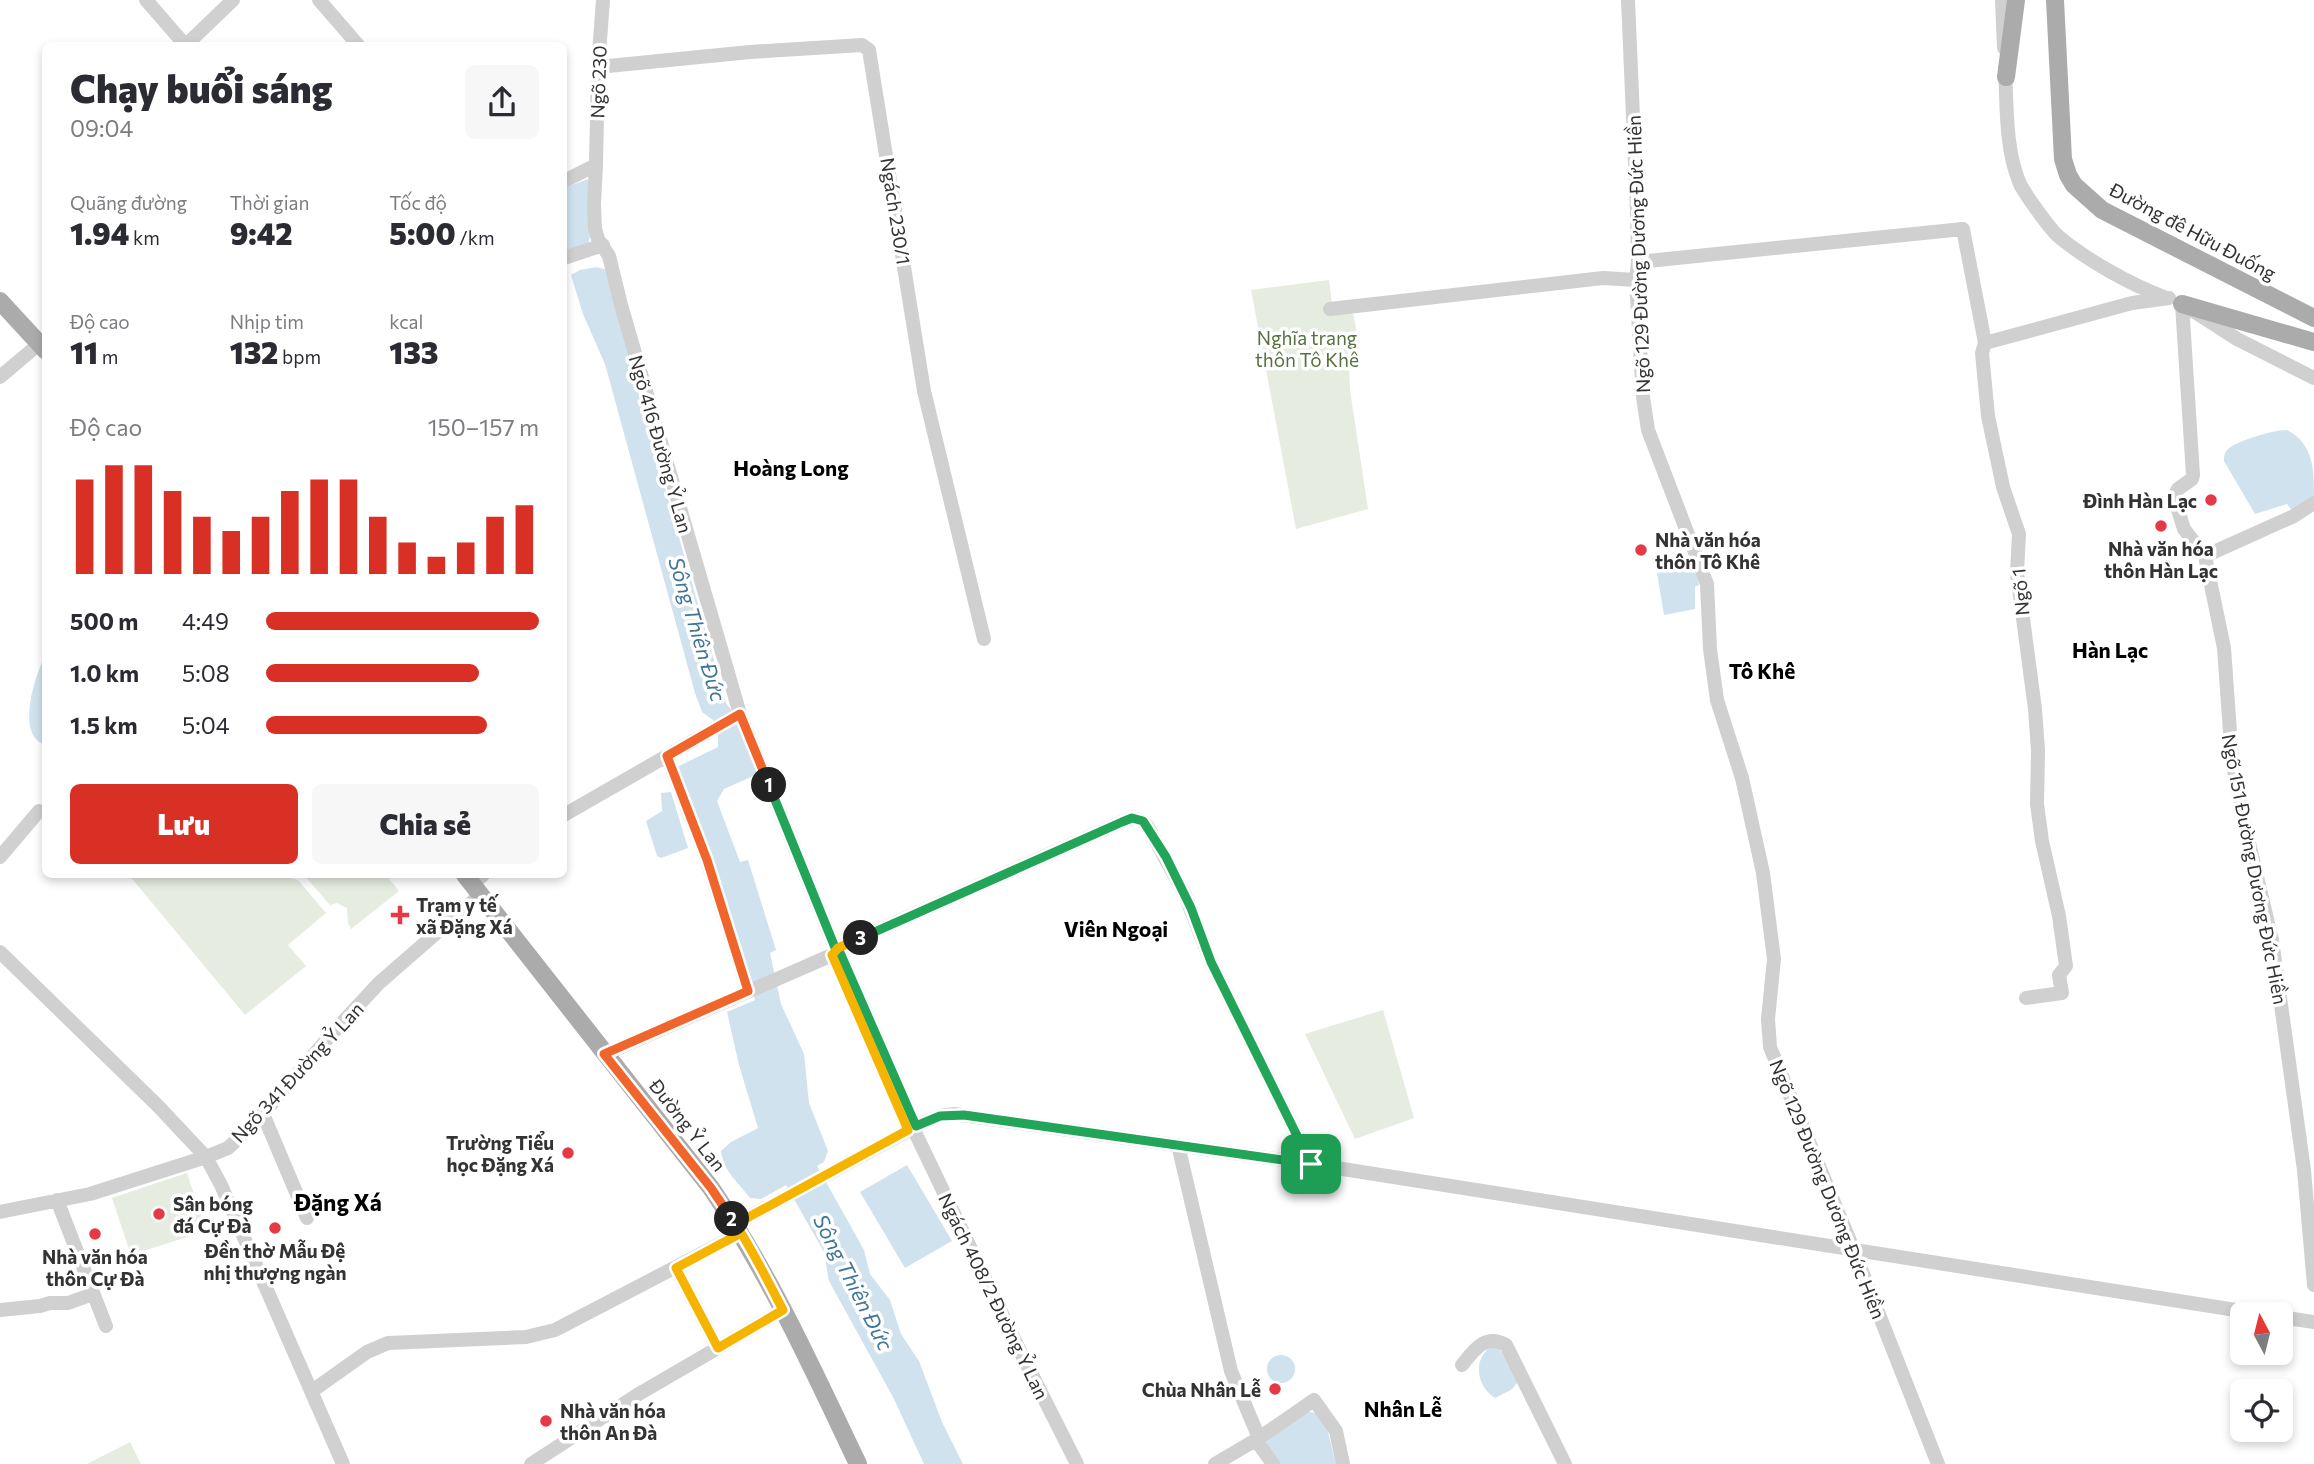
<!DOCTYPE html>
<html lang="vi">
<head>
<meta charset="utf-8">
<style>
	:root { --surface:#fff; --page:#f7f7f7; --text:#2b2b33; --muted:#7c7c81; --accent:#d93025 }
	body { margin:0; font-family:Commissioner,sans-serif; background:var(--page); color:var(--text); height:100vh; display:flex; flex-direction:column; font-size:26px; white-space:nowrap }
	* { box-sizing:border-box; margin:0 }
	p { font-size:23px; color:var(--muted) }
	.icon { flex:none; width:38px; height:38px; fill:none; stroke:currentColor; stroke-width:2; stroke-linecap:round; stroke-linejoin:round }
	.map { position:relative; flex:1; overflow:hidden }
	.drawer { position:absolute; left:42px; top:42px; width:525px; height:836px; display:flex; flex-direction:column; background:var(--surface); border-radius:10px; box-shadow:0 4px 10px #0003 }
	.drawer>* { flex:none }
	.needle { width:46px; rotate:353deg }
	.buttons { position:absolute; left:2230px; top:1302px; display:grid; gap:14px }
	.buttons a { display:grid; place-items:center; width:63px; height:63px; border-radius:10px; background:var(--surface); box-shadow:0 4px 10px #0003; font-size:35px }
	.pin { position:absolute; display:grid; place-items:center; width:60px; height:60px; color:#fff; margin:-30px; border-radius:14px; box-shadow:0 4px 10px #0006 }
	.km { position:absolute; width:35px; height:35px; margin:-18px; border-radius:50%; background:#222; color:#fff; font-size:19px; line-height:35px; text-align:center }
	.round { display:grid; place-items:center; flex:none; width:74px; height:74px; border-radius:10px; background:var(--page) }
	.head { display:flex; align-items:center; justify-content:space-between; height:119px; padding:0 28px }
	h1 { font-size:38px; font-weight:800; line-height:52px }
	.figures { display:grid; grid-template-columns:repeat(3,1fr); gap:10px; height:119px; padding:7px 28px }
	.figures div { display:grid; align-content:center }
	.figures b { font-size:30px; font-weight:800 }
	.figures small { font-size:19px; font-weight:400 }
	.figures p { font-size:19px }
	.chart { height:196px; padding:14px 28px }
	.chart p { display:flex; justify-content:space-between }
	.chart svg { width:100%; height:126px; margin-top:7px; stroke:var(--accent); stroke-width:6 }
	.button { display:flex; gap:14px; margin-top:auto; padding:14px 28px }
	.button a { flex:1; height:80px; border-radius:10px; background:var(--accent); color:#fff; font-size:28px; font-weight:800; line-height:80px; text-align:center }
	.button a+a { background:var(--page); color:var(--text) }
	ul { padding:0 28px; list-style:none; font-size:23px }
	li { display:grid; grid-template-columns:112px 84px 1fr; align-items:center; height:52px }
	li i { height:18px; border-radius:9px; background:var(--accent) }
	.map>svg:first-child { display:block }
	.green { fill:#e6ecdf }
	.water { fill:#cfe2ee }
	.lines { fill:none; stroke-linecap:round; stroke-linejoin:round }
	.minor { stroke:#d0d0d0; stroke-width:14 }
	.major { stroke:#ababab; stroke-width:18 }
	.split-1-casing { stroke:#fff; stroke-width:14 }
	.split-2-casing { stroke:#fff; stroke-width:14 }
	.split-3-casing { stroke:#fff; stroke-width:14 }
	.split-4-casing { stroke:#fff; stroke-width:14 }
	.split-1 { stroke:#22a559; stroke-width:9 }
	.split-2 { stroke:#f0652b; stroke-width:9 }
	.split-3 { stroke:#f5b400; stroke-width:9 }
	.split-4 { stroke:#22a559; stroke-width:9 }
	.poi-dot { fill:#e63946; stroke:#fff; stroke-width:2.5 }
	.labels { text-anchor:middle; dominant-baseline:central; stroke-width:7; stroke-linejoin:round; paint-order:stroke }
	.street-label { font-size:19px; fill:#333; stroke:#fff }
	.park-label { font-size:19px; fill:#56703f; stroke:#fff }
	.poi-label { font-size:19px; font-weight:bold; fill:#333; stroke:#fff; text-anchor:start }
	.neighbourhood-label { font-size:21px; font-weight:bold; fill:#000; stroke:#fff }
	.water-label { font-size:21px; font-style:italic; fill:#3f7597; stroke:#fff }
	.quarter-label { font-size:23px; font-weight:bold; fill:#000; stroke:#fff }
</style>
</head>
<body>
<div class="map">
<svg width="2314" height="1464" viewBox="0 0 2314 1464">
	<rect width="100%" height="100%" fill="#fff"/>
	<path class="green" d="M1329,280L1333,310L1352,308L1356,328L1349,368L1350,390L1368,509L1296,529L1251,290Z
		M129,875H267L271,878L285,877L298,880L326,913L288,945L306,966L245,1015Z
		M304,875H386L399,891L351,929L348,923L347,908L337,903L330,905Z
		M1383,1010L1414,1118L1355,1139L1305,1034Z
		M187,1173L206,1231L131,1255L112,1198Z
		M130,1442L141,1464H87Z"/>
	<path class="water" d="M588,179C593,198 593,226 588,245L564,254V188Z
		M597,267L607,270L663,481L726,703L737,718L760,773L724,789L717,801L740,862L748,860L776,950L770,953L781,1004L804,1054L809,1103L828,1151L824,1162L817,1166L864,1250L870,1274L890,1300L901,1334L919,1361L942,1422L963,1464H924L894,1399L829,1281L824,1252L786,1185L761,1199L750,1198C739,1183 723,1171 721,1151L731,1142L758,1128L739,1065L727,1012L755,1000L717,873L675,768L718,747V736L713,720L702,712L695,693L605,364L583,314L571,275L580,270Z
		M2287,430C2314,444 2314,470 2314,497L2293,512L2287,504L2255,514L2224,461C2224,457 2224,454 2227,450C2236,441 2273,430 2287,430Z
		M1689,564L1697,576L1699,585L1695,587V609L1664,615L1657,573Z
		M45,656V745C42,743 38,742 36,739C20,722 36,673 45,656Z
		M671,792L688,848L661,858L657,856L646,821L662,811L661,793Z
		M907,1165L952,1241L905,1268L860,1192Z
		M1489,1348H1499L1519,1381L1511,1390L1495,1398C1478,1387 1472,1363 1489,1348Z
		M1267 1369a14 14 0 1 1 28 0a14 14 0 1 1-28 0Z
		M1309,1412L1316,1413L1327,1428L1336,1464H1279L1266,1445L1267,1437Z"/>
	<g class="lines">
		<path class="minor" d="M146,0L186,46
			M319,0L359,46
			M1628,0L1637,211L1638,262L1636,280L1643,397L1648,430L1707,584L1710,649L1717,700L1742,778L1763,873L1774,959L1768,1019L1770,1047L1854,1251L1938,1464
			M2002,0L2004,48
			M186,45L233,0
			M598,67L750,52L862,45L869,50L924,391L984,639
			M2005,68C2007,105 2005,149 2020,184C2025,194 2050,229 2058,236C2085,259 2131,285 2164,297
			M596,165L598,67L603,0
			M564,181L596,165L594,204L595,229L598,239L609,256L621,305L740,714L836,950
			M564,258L603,245
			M1638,262L1963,229L1985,343
			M2182,304L2193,475L2192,479L2178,489L2174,497L2184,529L2205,556L2224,648L2232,760L2242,813L2272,940L2304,1170L2314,1285
			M1330,309L1603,278L1636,280
			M2192,310L2237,339L2314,378
			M0,377L39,344
			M2205,556L2294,516L2314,503
			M667,756L707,860L748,991
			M564,815L740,714
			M0,857L39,811
			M472,884L483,875
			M838,948L916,1126
			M0,952L158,1106L206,1157L221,1185L343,1464
			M2026,998L2062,993L2059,975L2066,966L2059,916L2042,841L2037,804L2038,750L2035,709L2017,573L2019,534L2003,487L1988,416L1982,353L1985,343L2132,303L2169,298
			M605,1054L832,955L838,948L1122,822C1133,817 1140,817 1148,827L1185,895L1211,962L1311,1164
			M263,1114L307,1218
			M913,1128L1015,1341L1077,1464
			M1178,1145L1231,1371L1259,1438
			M57,1200L106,1326
			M0,1212L90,1194L206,1157L228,1148L255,1123L329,1037L379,983L480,895
			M736,1224L922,1123L940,1116L954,1114L1311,1164L2261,1314
			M676,1268L718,1348
			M0,1310L40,1306L50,1303H68L93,1294
			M2280,1317L2314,1322
			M1462,1365C1474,1350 1485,1333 1506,1345L1565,1464
			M312,1391L367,1352L388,1343L526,1337L555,1330L741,1233
			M1256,1440L1273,1464
			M531,1464L637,1395L783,1310
			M1215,1464L1259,1438L1314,1400L1336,1431L1343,1464"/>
		<path class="major" d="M2055,0L2063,159L2068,175L2074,185L2102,210L2314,318
			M2006,77L2016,0
			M0,301L46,351
			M2182,304L2314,342
			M465,875L711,1188C770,1274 813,1370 858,1464"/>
	</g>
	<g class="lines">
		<defs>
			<path id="split-1" d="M769,785L836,950L838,948L916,1126L940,1116L964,1115L1311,1164"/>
			<path id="split-2" d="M732,1219L711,1188L604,1054L748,991L707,860L667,756L740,714L769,785"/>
			<path id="split-3" d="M732,1219C752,1248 767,1280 783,1310L718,1348L676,1268L741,1233L736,1224L908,1130L832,955L838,948L861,938"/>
			<path id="split-4" d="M861,938L1122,822L1132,818L1143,821L1166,857L1191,908L1211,962L1311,1164"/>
		</defs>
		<use href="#split-1" class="split-1-casing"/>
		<use href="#split-2" class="split-2-casing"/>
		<use href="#split-3" class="split-3-casing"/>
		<use href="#split-4" class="split-4-casing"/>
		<use href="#split-1" class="split-1"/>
		<use href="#split-2" class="split-2"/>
		<use href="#split-3" class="split-3"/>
		<use href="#split-4" class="split-4"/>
	</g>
	<g class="poi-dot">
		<circle cx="2211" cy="500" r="7"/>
		<circle cx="2161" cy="526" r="7"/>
		<circle cx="1641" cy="550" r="7"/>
		<path d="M396.5 904.5h7v7h7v7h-7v7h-7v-7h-7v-7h7z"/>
		<circle cx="568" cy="1153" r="7"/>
		<circle cx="159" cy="1214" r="7"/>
		<circle cx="275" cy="1228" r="7"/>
		<circle cx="95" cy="1234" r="7"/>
		<circle cx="1275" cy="1389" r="7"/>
		<circle cx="546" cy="1421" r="7"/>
	</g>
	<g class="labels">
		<g class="street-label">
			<text transform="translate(598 82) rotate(-88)">Ngõ 230</text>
			<text transform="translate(896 211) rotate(81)">Ngách 230/1</text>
			<text transform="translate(2193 231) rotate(28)">Đường đê Hữu Đuống</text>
			<text transform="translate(1638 254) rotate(-92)">Ngõ 129 Đường Dương Đức Hiền</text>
			<text transform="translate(661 444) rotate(74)">Ngõ 416 Đường Ỷ Lan</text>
			<text transform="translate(2020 592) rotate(-95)">Ngõ 1</text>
			<text transform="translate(2255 869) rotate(79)">Ngõ 151 Đường Dương Đức Hiền</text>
			<text transform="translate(297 1072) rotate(-47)">Ngõ 341 Đường Ỷ Lan</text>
			<text transform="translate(688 1125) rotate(52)">Đường Ỷ Lan</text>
			<text transform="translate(1828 1189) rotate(68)">Ngõ 129 Đường Dương Đức Hiền</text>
			<text transform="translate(994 1296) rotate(64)">Ngách 408/2 Đường Ỷ Lan</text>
		</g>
		<g class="park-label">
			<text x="1307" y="337">Nghĩa trang<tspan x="1307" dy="22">thôn Tô Khê</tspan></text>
		</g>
		<g class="poi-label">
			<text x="2197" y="500" text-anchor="end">Đình Hàn Lạc</text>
			<text x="1655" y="539">Nhà văn hóa<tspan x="1655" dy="22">thôn Tô Khê</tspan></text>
			<text x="2161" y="548" text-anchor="middle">Nhà văn hóa<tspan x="2161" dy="22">thôn Hàn Lạc</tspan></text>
			<text x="416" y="904">Trạm y tế<tspan x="416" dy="22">xã Đặng Xá</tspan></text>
			<text x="554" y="1142" text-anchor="end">Trường Tiểu<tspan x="554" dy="22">học Đặng Xá</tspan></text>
			<text x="173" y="1203">Sân bóng<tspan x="173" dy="22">đá Cự Đà</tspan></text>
			<text x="275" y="1250" text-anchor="middle">Đền thờ Mẫu Đệ<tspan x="275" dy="22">nhị thượng ngàn</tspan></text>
			<text x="95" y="1256" text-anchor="middle">Nhà văn hóa<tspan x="95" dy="22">thôn Cự Đà</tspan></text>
			<text x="1261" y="1389" text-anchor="end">Chùa Nhân Lễ</text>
			<text x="560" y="1410">Nhà văn hóa<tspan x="560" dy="22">thôn An Đà</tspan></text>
		</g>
		<g class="neighbourhood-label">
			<text x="791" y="467">Hoàng Long</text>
			<text x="2110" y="649">Hàn Lạc</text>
			<text x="1762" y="670">Tô Khê</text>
			<text x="1116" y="928">Viên Ngoại</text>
			<text x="1403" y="1408">Nhân Lễ</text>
		</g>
		<g class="water-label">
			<text transform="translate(698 629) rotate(73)">Sông Thiên Đức</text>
			<text transform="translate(854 1282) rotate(63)">Sông Thiên Đức</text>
		</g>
		<g class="quarter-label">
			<text x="338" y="1202">Đặng Xá</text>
		</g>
	</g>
</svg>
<div class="buttons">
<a><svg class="needle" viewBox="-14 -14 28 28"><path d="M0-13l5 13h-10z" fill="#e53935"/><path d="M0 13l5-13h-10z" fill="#7c7c81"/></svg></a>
<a><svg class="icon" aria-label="locate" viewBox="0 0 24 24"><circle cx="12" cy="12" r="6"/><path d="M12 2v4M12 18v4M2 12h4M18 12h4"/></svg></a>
</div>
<div class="pin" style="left:1311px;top:1164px;background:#1e9e55"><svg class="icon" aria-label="arrive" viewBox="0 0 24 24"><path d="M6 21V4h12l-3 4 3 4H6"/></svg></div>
<b class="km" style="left:769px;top:785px">1</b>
<b class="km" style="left:732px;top:1219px">2</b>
<b class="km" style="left:861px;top:938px">3</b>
<section class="drawer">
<div class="head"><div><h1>Chạy buổi sáng</h1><p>09:04</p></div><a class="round"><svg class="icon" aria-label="share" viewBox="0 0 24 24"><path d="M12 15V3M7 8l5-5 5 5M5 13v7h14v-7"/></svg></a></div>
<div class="figures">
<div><p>Quãng đường</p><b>1.94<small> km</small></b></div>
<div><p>Thời gian</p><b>9:42</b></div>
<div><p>Tốc độ</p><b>5:00<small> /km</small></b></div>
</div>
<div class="figures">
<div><p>Độ cao</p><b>11<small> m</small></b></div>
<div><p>Nhịp tim</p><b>132<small> bpm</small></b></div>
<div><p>kcal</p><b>133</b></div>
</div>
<div class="chart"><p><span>Độ cao</span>150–157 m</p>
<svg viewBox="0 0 160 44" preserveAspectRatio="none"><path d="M5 44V11M15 44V6M25 44V6M35 44V15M45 44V24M55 44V29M65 44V24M75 44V15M85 44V11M95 44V11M105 44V24M115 44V33M125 44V38M135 44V33M145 44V24M155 44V20"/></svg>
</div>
<ul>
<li><b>500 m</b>4:49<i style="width:100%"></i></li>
<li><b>1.0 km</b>5:08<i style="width:78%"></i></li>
<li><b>1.5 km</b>5:04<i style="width:81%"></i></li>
</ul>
<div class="button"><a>Lưu</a><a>Chia sẻ</a></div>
</section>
</div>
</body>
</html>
